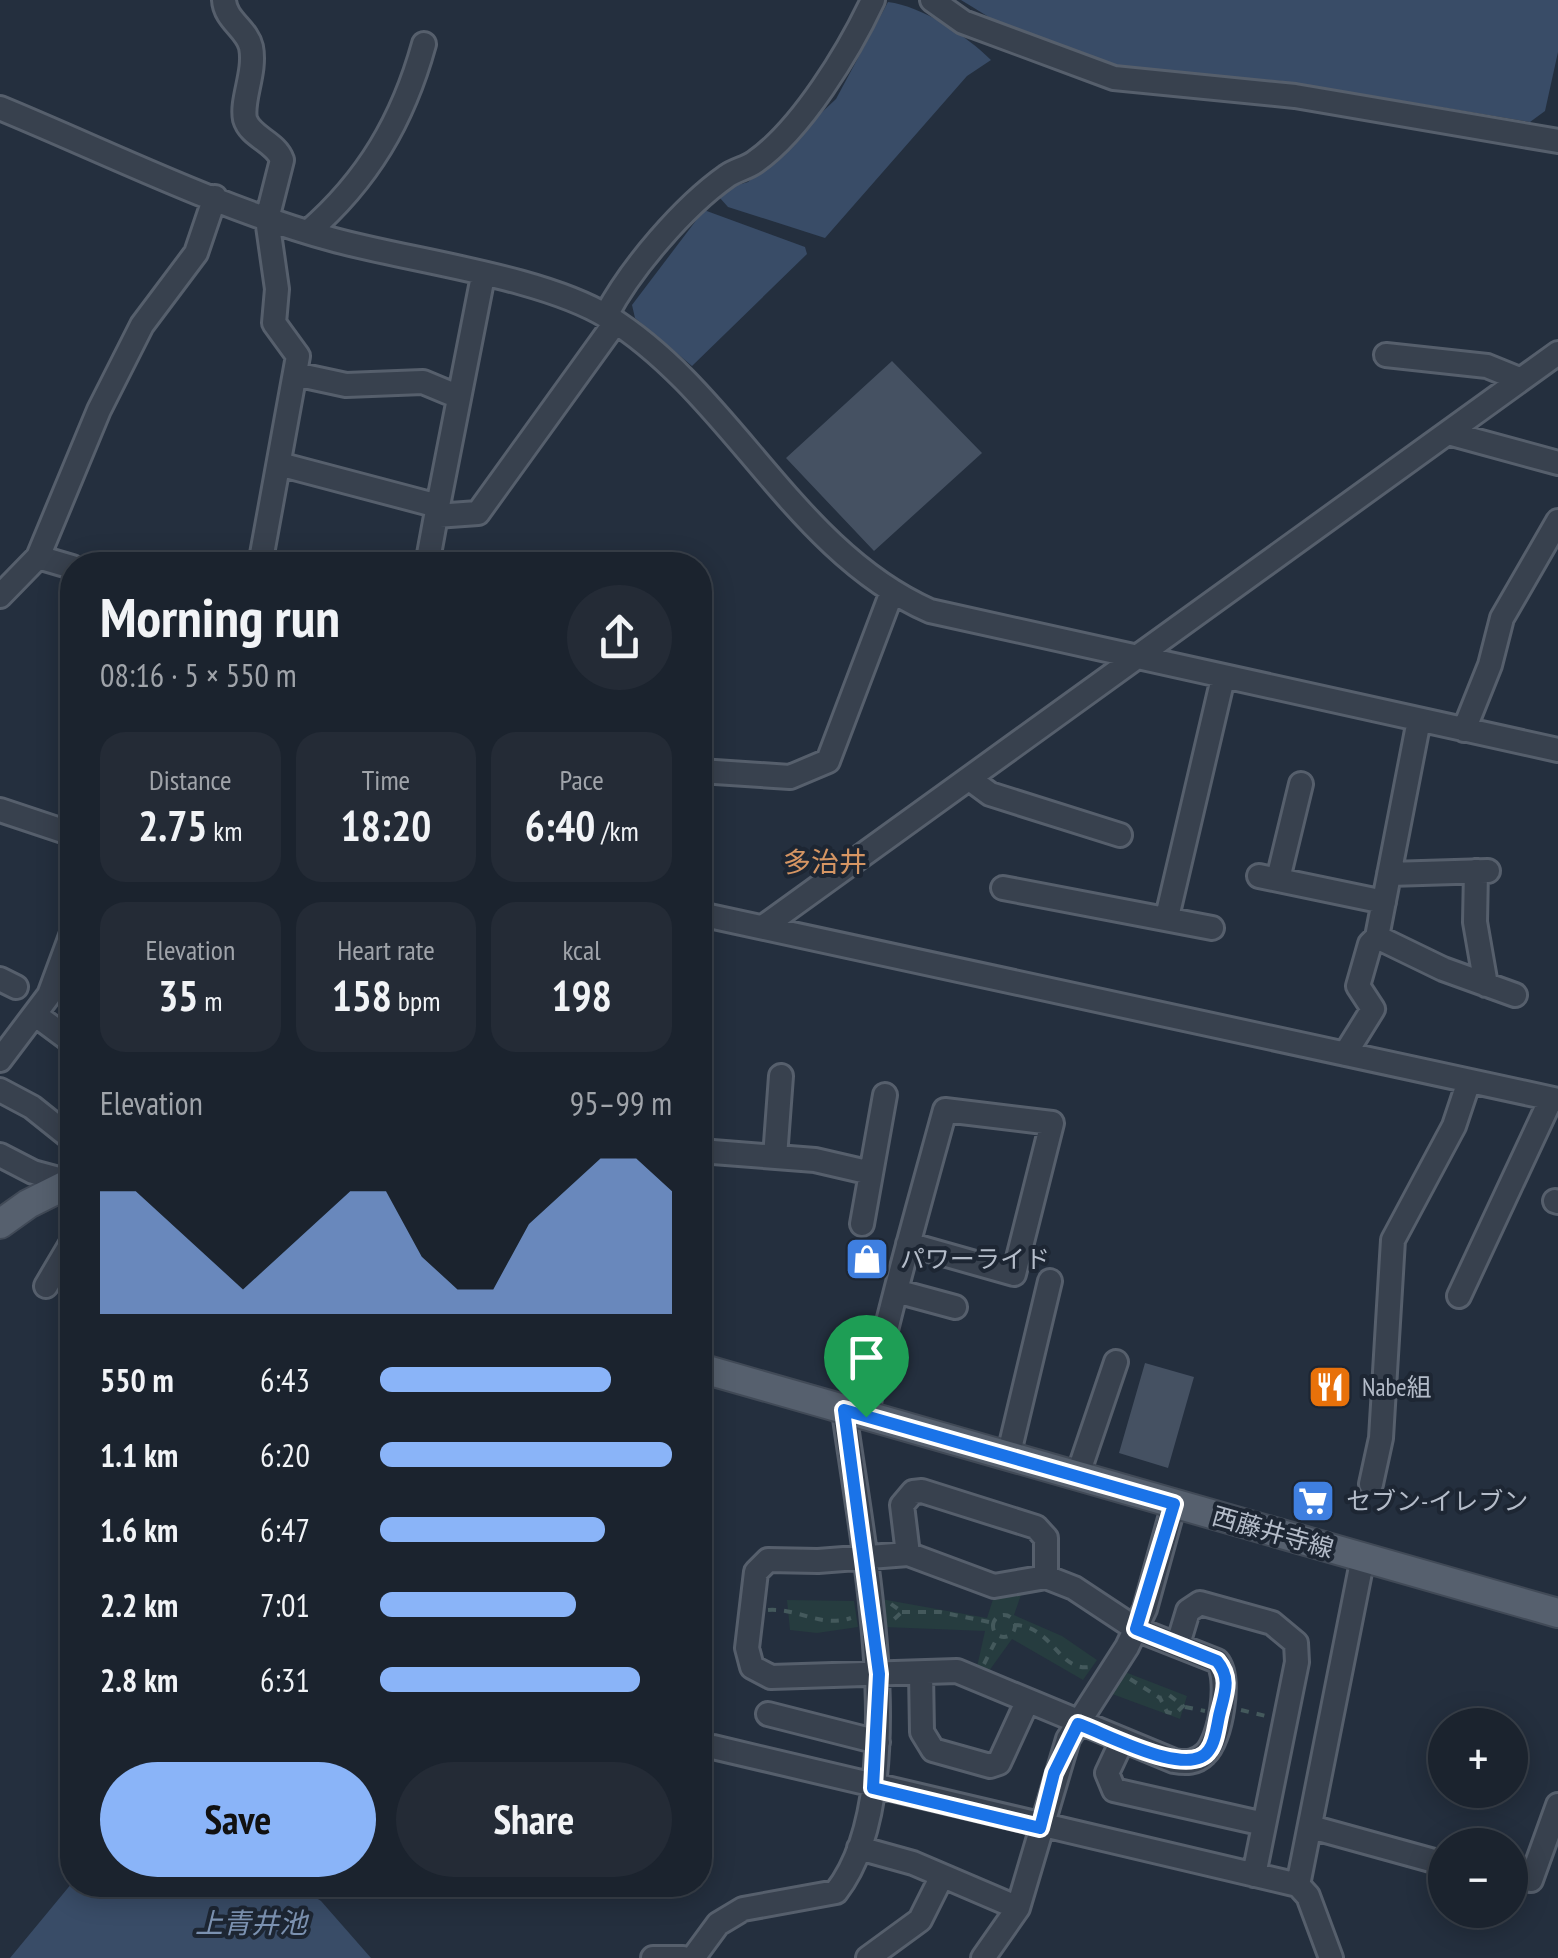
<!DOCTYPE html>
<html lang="en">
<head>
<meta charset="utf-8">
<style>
	:root { --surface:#1b232e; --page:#242b36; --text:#f1f3f6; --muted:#a0a4aa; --line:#39404a; --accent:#8ab4f8 }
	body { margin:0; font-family:"PT Sans Narrow","Noto Sans JP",sans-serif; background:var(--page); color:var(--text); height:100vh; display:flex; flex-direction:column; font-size:38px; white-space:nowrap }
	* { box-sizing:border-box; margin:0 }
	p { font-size:32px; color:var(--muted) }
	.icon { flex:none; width:55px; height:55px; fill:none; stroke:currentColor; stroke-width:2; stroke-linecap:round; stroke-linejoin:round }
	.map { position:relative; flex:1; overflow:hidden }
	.details { position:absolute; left:60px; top:552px; width:652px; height:1345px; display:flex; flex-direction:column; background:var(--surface); border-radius:40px; box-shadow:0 5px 25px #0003,0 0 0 2px var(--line) }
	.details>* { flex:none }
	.buttons { position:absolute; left:1428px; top:1708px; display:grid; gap:20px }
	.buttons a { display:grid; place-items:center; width:100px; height:100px; border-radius:50%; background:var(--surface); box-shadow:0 5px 25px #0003,0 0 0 2px var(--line); font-size:50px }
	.pin { position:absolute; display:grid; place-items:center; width:85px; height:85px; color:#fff; margin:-102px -42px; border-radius:50% 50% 50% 0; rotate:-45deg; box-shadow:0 0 10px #0007 }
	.pin .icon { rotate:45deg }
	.round { display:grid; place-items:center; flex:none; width:105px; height:105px; border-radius:52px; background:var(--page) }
	.head { display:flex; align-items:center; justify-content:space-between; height:170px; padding:0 40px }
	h1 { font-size:55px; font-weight:800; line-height:75px }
	.metrics { display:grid; grid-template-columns:repeat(3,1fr); gap:15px; height:170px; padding:10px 40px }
	.metrics div { display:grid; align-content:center; border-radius:25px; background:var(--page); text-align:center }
	.metrics b { font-size:42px; font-weight:800 }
	.metrics small { font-size:28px; font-weight:400 }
	.metrics p { font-size:28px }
	.chart { height:280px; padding:20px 40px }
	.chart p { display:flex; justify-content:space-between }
	.chart svg { width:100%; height:180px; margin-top:10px; fill:var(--accent); opacity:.7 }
	.action { display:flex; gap:20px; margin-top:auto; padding:20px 40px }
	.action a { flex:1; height:115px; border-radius:60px; background:var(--accent); color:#111; font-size:40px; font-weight:800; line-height:115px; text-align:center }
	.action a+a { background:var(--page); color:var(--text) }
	ul { padding:0 40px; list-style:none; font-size:32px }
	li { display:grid; grid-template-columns:160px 120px 1fr; align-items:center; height:75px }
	li i { height:25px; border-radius:12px; background:var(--accent) }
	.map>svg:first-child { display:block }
	.green { fill:#263c3f }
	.water { fill:#394c67 }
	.building { fill:#455162 }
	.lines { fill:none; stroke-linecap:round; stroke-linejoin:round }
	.minor-casing { stroke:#565f6c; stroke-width:28 }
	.major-casing { stroke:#414a57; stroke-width:32 }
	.path { stroke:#44595c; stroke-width:4; stroke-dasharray:8 8; stroke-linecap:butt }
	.minor { stroke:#38414e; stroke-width:22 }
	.major { stroke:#56606e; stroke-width:28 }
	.route-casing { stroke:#fff; stroke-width:20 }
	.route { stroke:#1a73e8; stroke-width:12 }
	.labels { text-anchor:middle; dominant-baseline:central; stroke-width:8; stroke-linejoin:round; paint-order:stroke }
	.poi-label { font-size:25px; fill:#b4bcc9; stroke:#1d2633; text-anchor:start }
	.street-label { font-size:25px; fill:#b4bcc9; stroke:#1d2633 }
	.neighbourhood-label { font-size:28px; fill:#d59563; stroke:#1d2633 }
	.water-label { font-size:28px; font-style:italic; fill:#7c92b1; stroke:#1d2633 }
</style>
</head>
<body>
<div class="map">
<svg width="1558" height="1958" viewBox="0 0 1558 1958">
	<rect width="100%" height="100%" fill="#242f3e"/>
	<path class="green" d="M1022,1592L1014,1615L1062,1636L1097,1660L1083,1680L1012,1639L989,1671L977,1667L985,1631L884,1627L881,1599L987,1618L994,1596Z
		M787,1600L854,1601L858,1627L817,1633L790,1630Z
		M1125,1672L1187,1696L1180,1719L1112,1694Z"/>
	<path class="water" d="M961,0H1558V52L1545,111L1530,122L1282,81L1103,67L1015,33Z
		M888,2C922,6 967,36 991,60L967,76L825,238L728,207L720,198L734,186L748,182L836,99Z
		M704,210L805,247L807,254L692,366L635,318L632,305Z
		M72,1883L296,1885L321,1901L371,1958H10Z"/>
	<path class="building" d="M892,361L982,453L874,551L786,458Z
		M1145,1363L1194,1377L1168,1468L1119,1453Z"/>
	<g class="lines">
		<defs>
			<path id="minor" d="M224,0C225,20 247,29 251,47C256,72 241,100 245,119C250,137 276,142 282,160L267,219L277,289L274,323L298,356L260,565
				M932,0L963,22L1114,78L1295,96L1558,141
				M0,108C109,153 218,208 331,239C410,261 541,276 608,317C732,394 794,551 930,611L1558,750
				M308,232C368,180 403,120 424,44
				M606,315C631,268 683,207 727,176C735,170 747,168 755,162C802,129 849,51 873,0
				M1386,355L1487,366L1519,379
				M295,374L346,385L423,382L459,397
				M1448,433L1558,463
				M279,464L438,506
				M436,516L483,276
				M38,557L72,567
				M427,565L436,516L478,513L615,323
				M0,596L38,557L99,410L142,325L196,253L215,197
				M1419,720L1377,937L1443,969L1515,995
				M1464,730L1490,665L1502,618L1558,521
				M700,771L790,777L828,761L892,592
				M971,780L990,794L1120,835
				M0,810L72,834
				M1476,871L1475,922L1486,985
				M1389,874L1488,871
				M1259,876L1384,902
				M1278,879L1301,784
				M1003,888L1212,928
				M700,914L1558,1100
				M1167,917L1223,678
				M763,927L1558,353
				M0,979L16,987
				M37,1016L72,1042
				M1345,1054L1373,1009L1358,986L1370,944L1377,937
				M0,1060L49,995L72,933
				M0,1090L32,1107L72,1139
				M700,1151L815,1160L871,1173
				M0,1155L33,1172L70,1182L72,1178
				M775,1157L781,1076
				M1555,1201L1558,1202
				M862,1224L885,1095
				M46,1286L72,1242
				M896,1291L955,1307
				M1459,1296L1551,1099
				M866,1417C888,1313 917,1212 945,1110L1052,1123L1014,1274L908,1244
				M1008,1457L1050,1281
				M1077,1477L1116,1362
				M1371,1484L1381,1438L1393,1240L1454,1126L1469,1081
				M908,1554L994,1586L1046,1577L1074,1588L1136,1629L1217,1661C1231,1677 1221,1740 1205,1754C1196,1763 1186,1763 1174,1761L957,1671L771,1677L752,1667L747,1648L756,1572L768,1560L818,1561Z
				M908,1554L902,1505L913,1492L922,1491L1036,1527L1046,1538V1577
				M1178,1644L1188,1611L1200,1603L1272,1623L1296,1643L1297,1662L1254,1875
				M921,1673L922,1732L933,1750L990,1766L999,1763L1027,1702
				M768,1714L878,1742
				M1122,1741L1107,1773L1114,1790L1264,1824
				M713,1747L1298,1885L1363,1557
				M1311,1827L1445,1864
				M859,1848L913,1863L1018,1908
				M1531,1880L1558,1805
				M1298,1885L1308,1896L1331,1958
				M653,1958H683
				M693,1958L718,1924L743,1909L836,1892C916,1790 860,1533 844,1411
				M868,1958L920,1920L941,1878
				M983,1958L1018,1908L1068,1739L1127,1647L1145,1609L1174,1504"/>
			<path id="major" d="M0,1224L28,1204L72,1182
				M700,1368L1558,1613"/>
		</defs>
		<use href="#minor" class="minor-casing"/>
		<use href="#major" class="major-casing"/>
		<path class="path" d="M891,1604L902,1612L892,1621
			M768,1610C799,1608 820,1628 851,1618
			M902,1612H940L994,1623
			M993 1626a11 11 0 1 1 22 0a11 11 0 1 1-22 0Z
			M1014,1625C1053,1626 1058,1671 1089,1667
			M984,1664L998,1636
			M1130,1679L1160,1698L1167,1712L1175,1714L1183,1706L1169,1695L1160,1698
			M1185,1707L1205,1711
			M1241,1710L1266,1716"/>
		<use href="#minor" class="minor"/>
		<use href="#major" class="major"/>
	</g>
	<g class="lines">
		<defs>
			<path id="route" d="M844,1410L1174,1504L1136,1629L1217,1661C1231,1678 1225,1692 1220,1712C1217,1723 1216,1741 1209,1750C1190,1780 1105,1733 1078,1724L1054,1773L1040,1828L873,1788L879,1674Z"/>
		</defs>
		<use href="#route" class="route-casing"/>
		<use href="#route" class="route"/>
	</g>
	<defs>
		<symbol id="shop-square" viewBox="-11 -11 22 22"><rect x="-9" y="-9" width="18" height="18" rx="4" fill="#3f7fe0" stroke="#1d2633"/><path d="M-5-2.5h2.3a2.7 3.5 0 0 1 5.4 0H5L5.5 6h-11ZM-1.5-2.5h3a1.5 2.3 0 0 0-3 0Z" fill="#fff"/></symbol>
		<symbol id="restaurant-square" viewBox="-11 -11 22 22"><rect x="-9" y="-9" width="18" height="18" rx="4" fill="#e8710a" stroke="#1d2633"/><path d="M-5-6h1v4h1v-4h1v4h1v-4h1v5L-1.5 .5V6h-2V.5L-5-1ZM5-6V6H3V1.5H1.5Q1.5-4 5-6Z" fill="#fff"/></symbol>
		<symbol id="supermarket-square" viewBox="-11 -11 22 22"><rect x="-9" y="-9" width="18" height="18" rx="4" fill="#3f7fe0" stroke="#1d2633"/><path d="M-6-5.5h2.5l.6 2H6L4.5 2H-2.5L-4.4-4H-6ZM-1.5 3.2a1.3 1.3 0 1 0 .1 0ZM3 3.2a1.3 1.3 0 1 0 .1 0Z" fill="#fff"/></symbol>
	</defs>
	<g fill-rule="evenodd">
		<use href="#shop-square" x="842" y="1234" width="50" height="50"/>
		<use href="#restaurant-square" x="1305" y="1362" width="50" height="50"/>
		<use href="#supermarket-square" x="1288" y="1476" width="50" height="50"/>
	</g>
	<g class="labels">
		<g class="poi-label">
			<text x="900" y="1259">パワーライド</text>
			<text x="1362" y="1387">Nabe組</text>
			<text x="1346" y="1501">セブン-イレブン</text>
		</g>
		<g class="street-label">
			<text transform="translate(1273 1532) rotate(16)">西藤井寺線</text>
		</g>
		<g class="neighbourhood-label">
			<text x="825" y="861">多治井</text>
		</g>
		<g class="water-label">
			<text x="251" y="1922">上青井池</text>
		</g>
	</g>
</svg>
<div class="buttons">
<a>+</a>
<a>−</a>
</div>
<div class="pin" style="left:866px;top:1417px;background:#1e9e55"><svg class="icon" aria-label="arrive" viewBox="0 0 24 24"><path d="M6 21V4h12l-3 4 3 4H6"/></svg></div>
<section class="details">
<div class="head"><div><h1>Morning run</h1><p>08:16 · 5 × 550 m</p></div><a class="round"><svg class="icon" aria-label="share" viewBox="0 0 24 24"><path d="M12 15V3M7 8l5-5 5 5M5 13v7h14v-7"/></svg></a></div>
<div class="metrics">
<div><p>Distance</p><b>2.75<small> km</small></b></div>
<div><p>Time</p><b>18:20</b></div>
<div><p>Pace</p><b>6:40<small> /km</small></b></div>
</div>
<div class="metrics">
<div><p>Elevation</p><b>35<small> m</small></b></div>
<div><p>Heart rate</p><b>158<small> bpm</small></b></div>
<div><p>kcal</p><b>198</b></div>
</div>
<div class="chart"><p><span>Elevation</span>95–99 m</p>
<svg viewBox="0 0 160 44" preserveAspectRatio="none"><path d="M0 44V14L10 14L20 22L30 30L40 38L50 30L60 22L70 14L80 14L90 30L100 38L110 38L120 22L130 14L140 6L150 6L160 14V44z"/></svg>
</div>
<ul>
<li><b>550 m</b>6:43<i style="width:79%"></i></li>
<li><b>1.1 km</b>6:20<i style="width:100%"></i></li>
<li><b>1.6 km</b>6:47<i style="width:77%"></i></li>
<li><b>2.2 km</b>7:01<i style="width:67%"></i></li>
<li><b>2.8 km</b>6:31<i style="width:89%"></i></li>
</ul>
<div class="action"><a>Save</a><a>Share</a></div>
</section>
</div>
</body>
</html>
